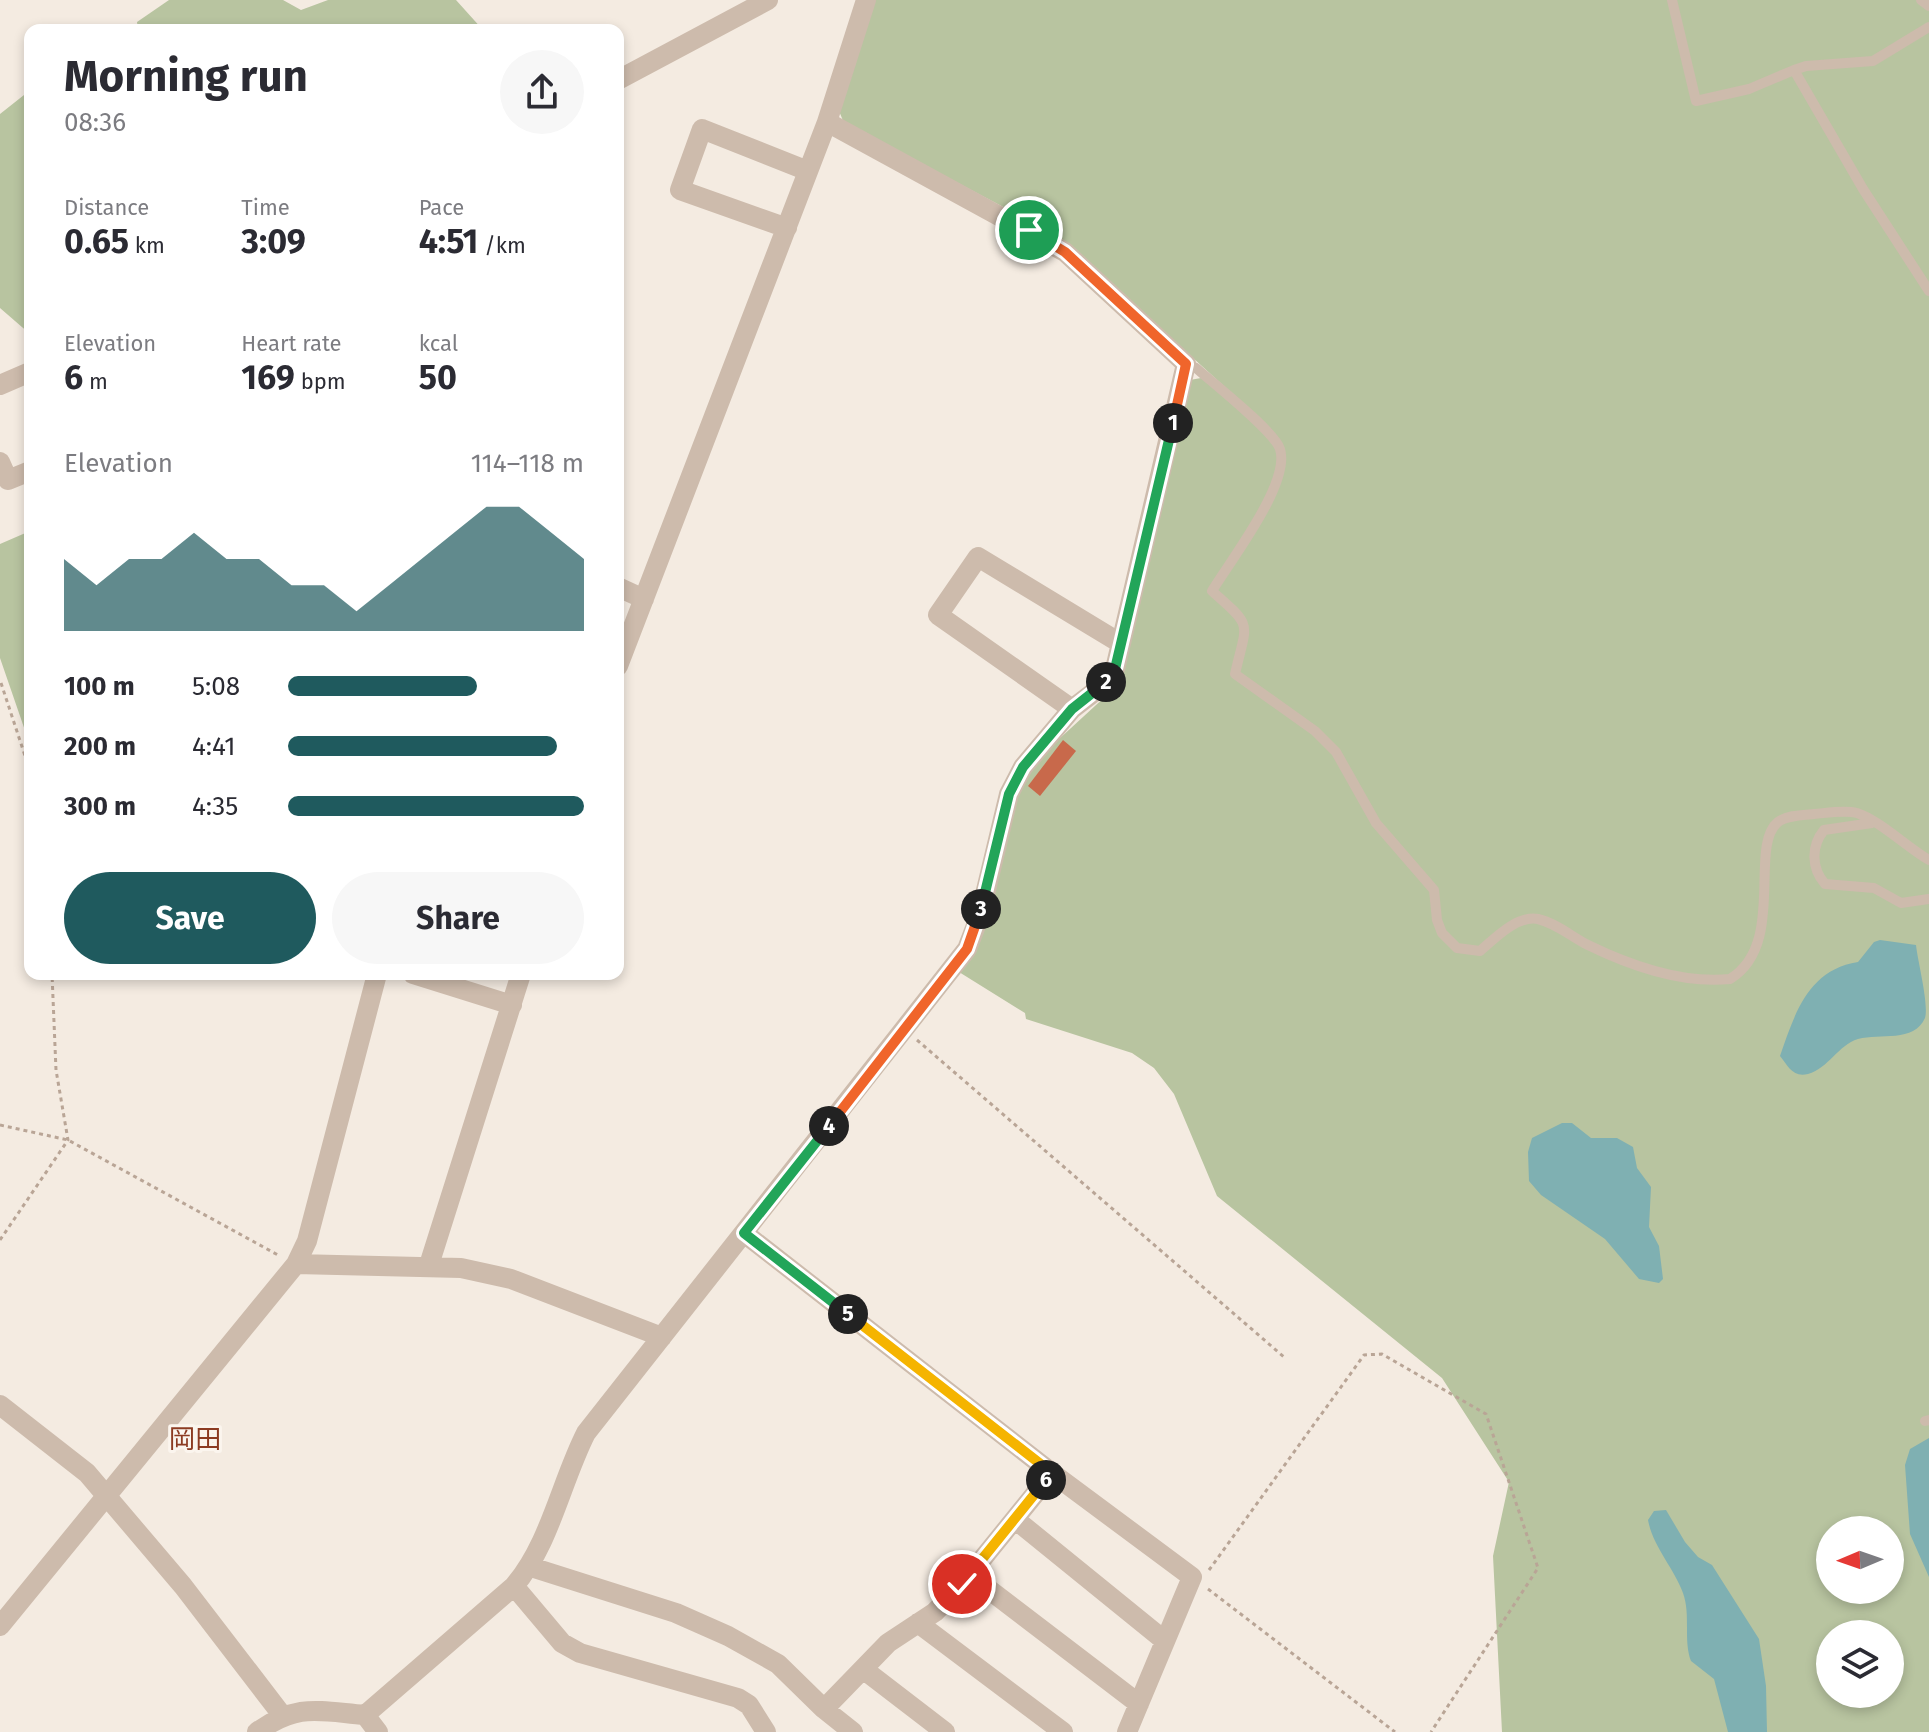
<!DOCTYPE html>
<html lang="en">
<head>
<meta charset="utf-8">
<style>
	:root { --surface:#fff; --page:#f7f7f7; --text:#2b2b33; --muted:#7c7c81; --accent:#1f5a5e }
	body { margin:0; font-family:"Fira Sans","Noto Sans JP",sans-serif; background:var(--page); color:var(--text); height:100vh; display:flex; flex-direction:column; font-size:30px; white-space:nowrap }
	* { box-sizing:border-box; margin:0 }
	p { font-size:26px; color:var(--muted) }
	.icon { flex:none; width:44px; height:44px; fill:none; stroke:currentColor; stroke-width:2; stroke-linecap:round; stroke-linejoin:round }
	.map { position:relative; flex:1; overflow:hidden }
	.sheet { position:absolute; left:24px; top:24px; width:600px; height:956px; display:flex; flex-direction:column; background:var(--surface); border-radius:16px; box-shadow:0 4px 12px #0003 }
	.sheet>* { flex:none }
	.needle { width:52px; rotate:268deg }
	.buttons { position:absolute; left:1816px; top:1516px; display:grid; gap:16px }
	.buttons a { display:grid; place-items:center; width:88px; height:88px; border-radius:50%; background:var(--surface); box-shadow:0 4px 12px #0003; font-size:40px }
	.pin { position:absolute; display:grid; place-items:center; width:68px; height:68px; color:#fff; margin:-34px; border:4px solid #fff; border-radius:50%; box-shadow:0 2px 8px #0007 }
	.km { position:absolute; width:40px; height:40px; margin:-20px; border-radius:50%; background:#222; color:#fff; font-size:22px; line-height:40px; text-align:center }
	.round { display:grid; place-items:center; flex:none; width:84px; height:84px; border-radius:42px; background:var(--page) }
	.overview { display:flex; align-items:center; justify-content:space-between; height:136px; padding:0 40px }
	h1 { font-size:44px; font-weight:700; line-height:60px }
	.metrics { display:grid; grid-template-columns:repeat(3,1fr); gap:12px; height:136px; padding:8px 40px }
	.metrics div { display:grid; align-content:center }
	.metrics b { font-size:34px; font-weight:700 }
	.metrics small { font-size:22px; font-weight:400 }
	.metrics p { font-size:22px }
	.chart { height:224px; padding:16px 40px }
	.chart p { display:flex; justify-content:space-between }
	.chart svg { width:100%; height:144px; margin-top:8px; fill:var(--accent); opacity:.7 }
	.cta { display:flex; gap:16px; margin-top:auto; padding:16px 40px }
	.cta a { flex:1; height:92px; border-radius:48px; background:var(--accent); color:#fff; font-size:32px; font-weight:700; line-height:92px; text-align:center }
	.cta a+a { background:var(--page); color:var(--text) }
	ul { padding:0 40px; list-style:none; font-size:26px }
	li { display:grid; grid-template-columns:128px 96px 1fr; align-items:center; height:60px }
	li i { height:20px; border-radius:10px; background:var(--accent) }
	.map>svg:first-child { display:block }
	.green { fill:#b8c4a0; fill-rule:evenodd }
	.water { fill:#7fb0b2 }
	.building { fill:#c8694b }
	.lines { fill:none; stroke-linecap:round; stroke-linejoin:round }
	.path { stroke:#b9a596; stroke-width:3; stroke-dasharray:4 4; stroke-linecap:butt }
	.lane { stroke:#cdbbac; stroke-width:10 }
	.street { stroke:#cdbbac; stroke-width:20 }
	.split-1-casing { stroke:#fff; stroke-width:16 }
	.split-2-casing { stroke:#fff; stroke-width:16 }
	.split-3-casing { stroke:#fff; stroke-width:16 }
	.split-4-casing { stroke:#fff; stroke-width:16 }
	.split-5-casing { stroke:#fff; stroke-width:16 }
	.split-6-casing { stroke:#fff; stroke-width:16 }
	.split-7-casing { stroke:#fff; stroke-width:16 }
	.split-1 { stroke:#f0652b; stroke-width:10 }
	.split-2 { stroke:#22a559; stroke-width:10 }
	.split-3 { stroke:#22a559; stroke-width:10 }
	.split-4 { stroke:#f0652b; stroke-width:10 }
	.split-5 { stroke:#22a559; stroke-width:10 }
	.split-6 { stroke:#f5b400; stroke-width:10 }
	.split-7 { stroke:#f5b400; stroke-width:10 }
	.labels { text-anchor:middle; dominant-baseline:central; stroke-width:6; stroke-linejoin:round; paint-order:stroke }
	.quarter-label { font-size:26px; fill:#8c3b22; stroke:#fbf5ee }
</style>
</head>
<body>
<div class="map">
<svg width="1929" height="1732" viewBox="0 0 1929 1732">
	<rect width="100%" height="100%" fill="#f4ebe1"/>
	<path class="green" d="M169,0H283L301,10L328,0H456L483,30H138L137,22Z
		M875,0H1929V1732H1502L1493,1556L1509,1482L1442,1378L1217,1196L1174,1094L1154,1068L1132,1053L1026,1019L1025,1013L959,972L999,827L1034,762L1108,694L1190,380L1201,378L1226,388L1060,237L844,123L839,111ZM1830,1530H1890V1590H1830ZM1830,1634H1890V1694H1830Z
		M30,94V334L0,308V114L24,95Z
		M30,531V745L0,658V544Z"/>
	<path class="water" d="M1880,940L1916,945C1918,963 1929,1004 1925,1018C1914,1043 1880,1033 1858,1039C1838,1045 1829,1068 1808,1074C1793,1078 1788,1066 1780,1056C1795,1013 1808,970 1858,962L1874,942Z
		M1562,1123H1572L1591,1138H1617L1633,1147L1637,1168L1651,1187L1649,1227L1659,1246L1663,1279L1659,1283L1639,1279L1605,1239L1541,1195L1529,1181L1528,1152L1532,1138Z
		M1929,1438V1577L1910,1534L1905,1465L1910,1449Z
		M1666,1510L1685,1542L1698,1557L1712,1565L1759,1639L1766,1686L1767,1732H1728L1714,1679L1691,1661C1683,1640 1691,1615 1683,1593C1674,1568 1653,1547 1648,1520L1654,1511Z"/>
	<path class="building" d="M1063,740L1076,751L1040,796L1028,786Z"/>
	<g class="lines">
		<path class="path" d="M1,683L30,771
			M917,1040L1284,1357
			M0,1125L68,1140L278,1255
			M0,1240L68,1140L56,1070L52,974
			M1209,1570L1364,1355L1382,1354L1486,1414L1538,1568L1431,1732
			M1208,1589L1395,1732"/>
		<path class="lane" d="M1672,0L1696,101L1749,89L1794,70L1863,189L1929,291
			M1921,0L1929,6
			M1794,70L1806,66L1873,61L1929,27
			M1186,364L1196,368C1213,383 1274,431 1280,449C1291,483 1230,561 1212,591C1254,628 1247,621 1235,674L1315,731L1336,752L1376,823L1434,890L1437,920L1442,933L1457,948L1480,951C1495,938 1517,915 1538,919C1556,923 1572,937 1588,945C1631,966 1681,984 1730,979C1787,944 1748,846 1778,822C1787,815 1803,815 1814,814C1827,813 1844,810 1857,813C1879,820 1908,848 1929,860
			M1872,823L1824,830C1811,846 1811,868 1825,884L1874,888L1901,903L1929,899
			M1925,1421L1929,1420"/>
		<path class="street" d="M618,80L768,0
			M787,228L680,190L702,129L808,171
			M0,385L30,372
			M0,462L8,480L30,471
			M618,587L644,599
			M618,666L827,122L866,0
			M1072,709L938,615L978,557L1120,643
			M413,974L512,1005
			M744,1233L1052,1473L1192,1577L1127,1732
			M296,1264L461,1268L511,1279L662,1337
			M429,1265L521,974
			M0,1405L87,1473L183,1586L282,1715
			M1016,1520L1165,1641
			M531,1567L676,1613L728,1636L778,1664L824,1709L853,1732
			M970,1575L1139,1704
			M514,1586L562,1643L580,1653L738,1698L749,1705L766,1732
			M918,1623L1063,1732
			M0,1626L296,1264L307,1241L377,974
			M863,1669L945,1732
			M824,1709L888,1643L935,1612L962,1584L1052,1473
			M365,1715L378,1732
			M257,1732C298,1703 317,1711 365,1715L514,1586C550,1544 561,1482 586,1433L967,949L980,915L1009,794L1023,767L1072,709L1102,686L1115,669L1186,364L1065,252L827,122"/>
	</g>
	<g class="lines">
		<defs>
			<path id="split-1" d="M1029,230L1065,252L1186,364L1173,423"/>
			<path id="split-2" d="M1106,682L1115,669L1173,423"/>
			<path id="split-3" d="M981,909L1009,794L1023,767L1072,709L1106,682"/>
			<path id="split-4" d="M829,1126L967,949L981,909"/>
			<path id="split-5" d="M829,1126L744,1233L848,1314"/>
			<path id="split-6" d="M848,1314L1052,1473L1046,1480"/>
			<path id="split-7" d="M962,1584L1046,1480"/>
		</defs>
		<use href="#split-1" class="split-1-casing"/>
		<use href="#split-2" class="split-2-casing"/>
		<use href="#split-3" class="split-3-casing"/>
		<use href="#split-4" class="split-4-casing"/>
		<use href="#split-5" class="split-5-casing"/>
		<use href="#split-6" class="split-6-casing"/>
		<use href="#split-7" class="split-7-casing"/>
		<use href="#split-1" class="split-1"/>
		<use href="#split-2" class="split-2"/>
		<use href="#split-3" class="split-3"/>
		<use href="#split-4" class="split-4"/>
		<use href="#split-5" class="split-5"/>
		<use href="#split-6" class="split-6"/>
		<use href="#split-7" class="split-7"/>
	</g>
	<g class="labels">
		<g class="quarter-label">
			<text x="195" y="1439">岡田</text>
		</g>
	</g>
</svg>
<div class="buttons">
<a><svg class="needle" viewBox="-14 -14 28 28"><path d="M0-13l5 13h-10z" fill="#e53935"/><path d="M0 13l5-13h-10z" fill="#7c7c81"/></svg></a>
<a><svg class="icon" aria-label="layers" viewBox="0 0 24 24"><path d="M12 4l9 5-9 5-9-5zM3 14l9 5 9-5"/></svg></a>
</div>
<div class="pin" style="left:1029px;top:230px;background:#1e9e55"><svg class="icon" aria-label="arrive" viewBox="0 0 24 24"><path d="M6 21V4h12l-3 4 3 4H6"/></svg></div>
<div class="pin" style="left:962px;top:1584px;background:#d93025"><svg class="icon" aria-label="check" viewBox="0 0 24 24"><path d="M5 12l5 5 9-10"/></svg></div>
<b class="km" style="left:1173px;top:423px">1</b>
<b class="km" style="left:1106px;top:682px">2</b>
<b class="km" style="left:981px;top:909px">3</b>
<b class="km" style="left:829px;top:1126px">4</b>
<b class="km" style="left:848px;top:1314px">5</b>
<b class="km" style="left:1046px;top:1480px">6</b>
<section class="sheet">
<div class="overview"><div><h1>Morning run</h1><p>08:36</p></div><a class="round"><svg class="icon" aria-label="share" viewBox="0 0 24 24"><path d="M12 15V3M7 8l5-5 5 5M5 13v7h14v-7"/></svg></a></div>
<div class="metrics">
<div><p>Distance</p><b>0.65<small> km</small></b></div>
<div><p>Time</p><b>3:09</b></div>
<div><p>Pace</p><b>4:51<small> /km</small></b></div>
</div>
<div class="metrics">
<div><p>Elevation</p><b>6<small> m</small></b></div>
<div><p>Heart rate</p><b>169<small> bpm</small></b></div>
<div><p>kcal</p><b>50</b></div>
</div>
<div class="chart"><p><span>Elevation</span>114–118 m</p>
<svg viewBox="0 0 160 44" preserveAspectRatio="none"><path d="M0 44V22L10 30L20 22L30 22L40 14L50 22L60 22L70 30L80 30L90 38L100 30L110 22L120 14L130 6L140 6L150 14L160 22V44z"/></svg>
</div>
<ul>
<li><b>100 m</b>5:08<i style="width:64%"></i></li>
<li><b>200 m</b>4:41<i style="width:91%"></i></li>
<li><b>300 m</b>4:35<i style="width:100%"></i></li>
</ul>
<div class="cta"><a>Save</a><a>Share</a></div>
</section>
</div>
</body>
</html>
